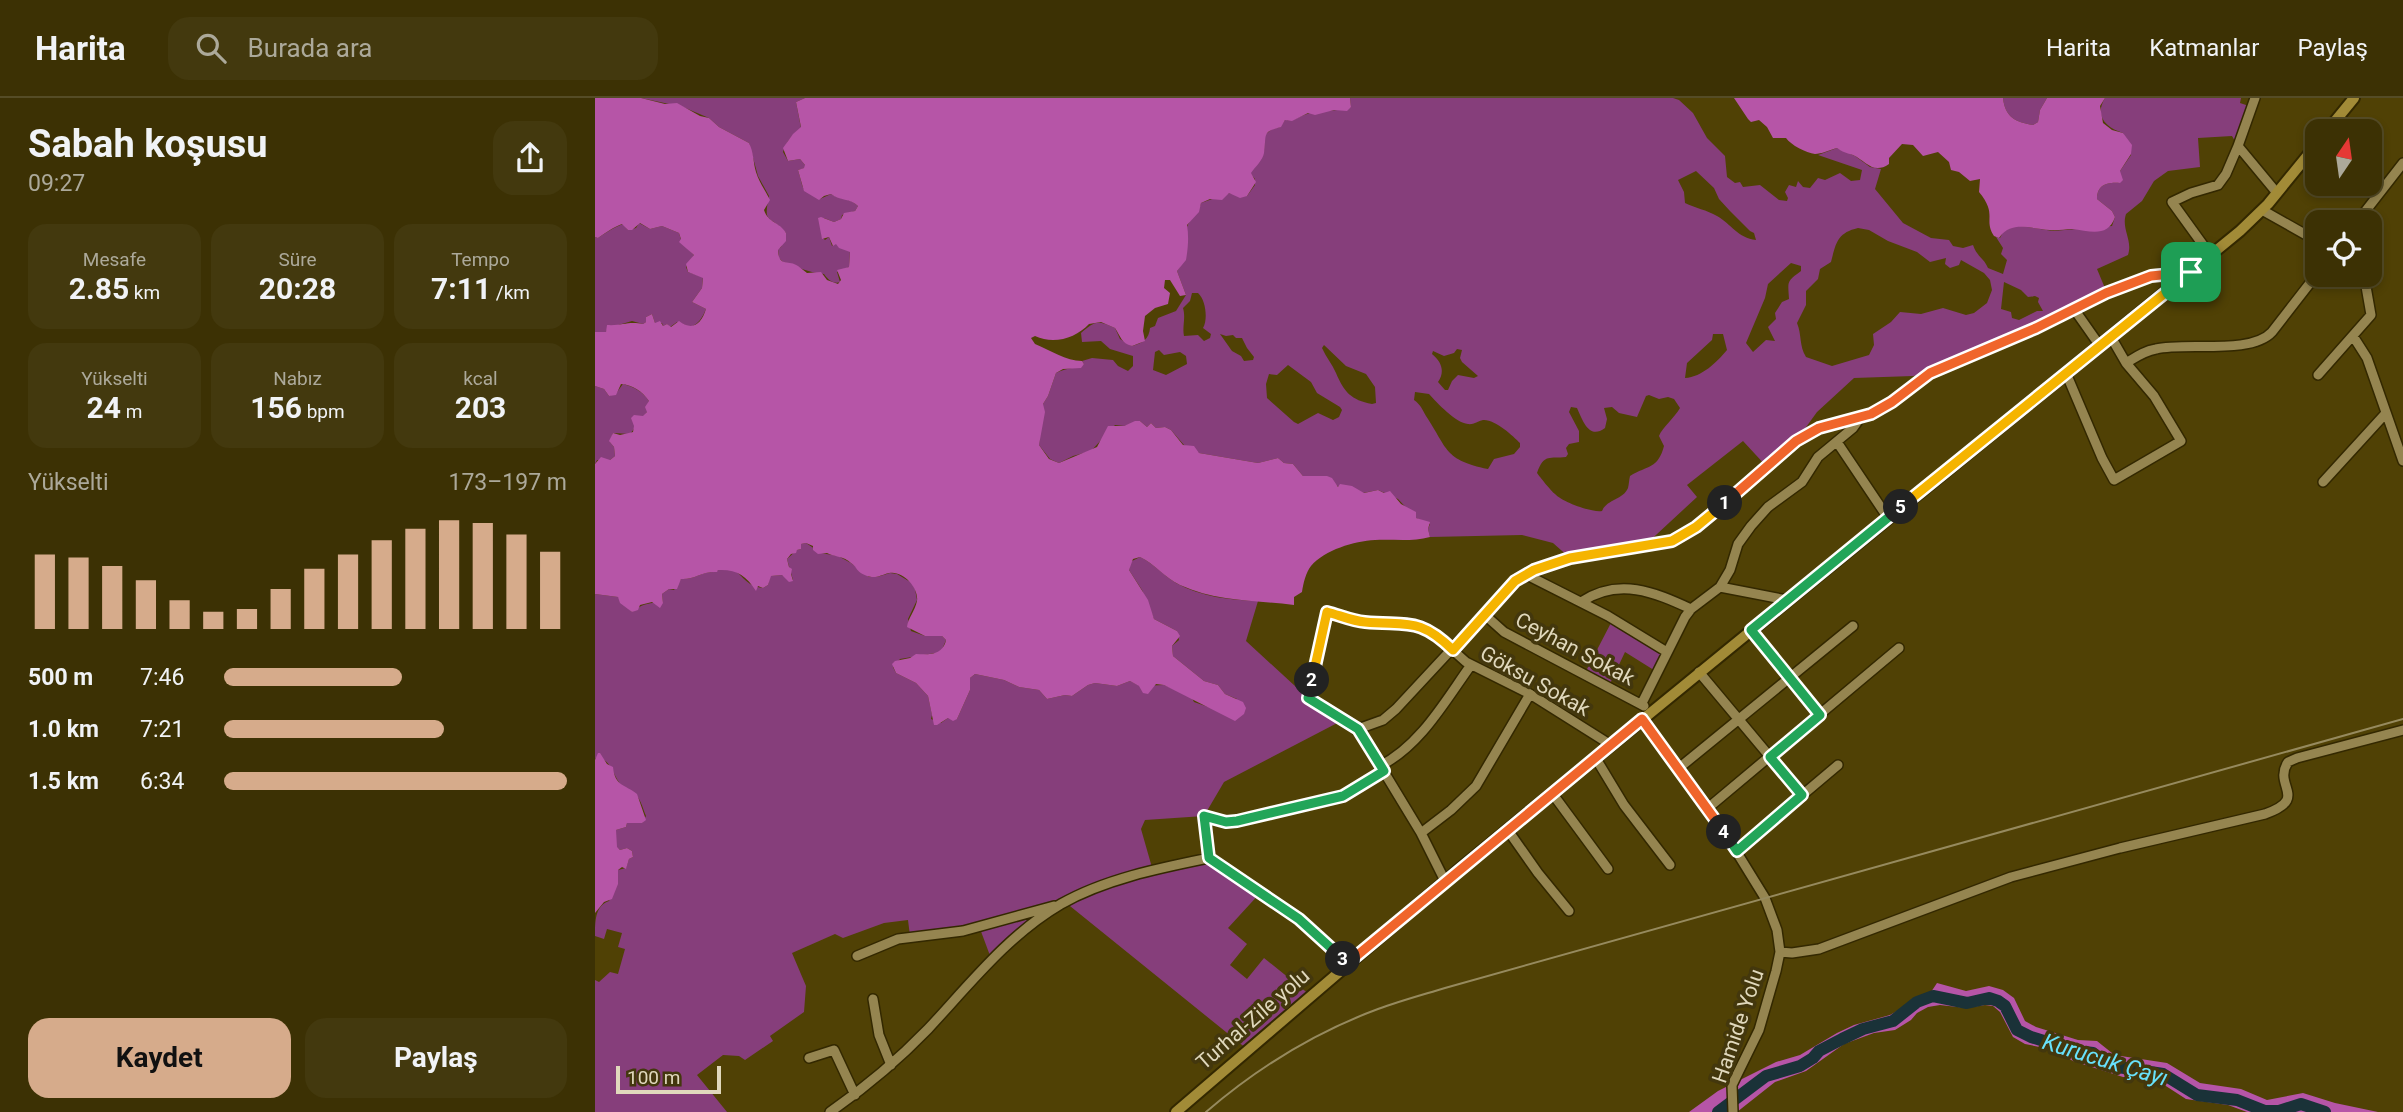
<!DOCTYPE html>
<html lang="tr">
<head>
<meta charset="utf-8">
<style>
	:root { --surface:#3c3104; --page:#43390e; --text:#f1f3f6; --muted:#aca99a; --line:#554c26; --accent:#d6ab8b }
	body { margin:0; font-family:Roboto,sans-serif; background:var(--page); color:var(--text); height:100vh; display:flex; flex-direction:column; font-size:26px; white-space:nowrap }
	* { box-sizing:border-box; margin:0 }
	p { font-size:23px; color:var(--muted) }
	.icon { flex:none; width:38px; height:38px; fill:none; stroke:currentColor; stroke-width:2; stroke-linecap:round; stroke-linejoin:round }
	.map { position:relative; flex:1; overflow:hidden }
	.sheet { display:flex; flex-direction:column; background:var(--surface); width:595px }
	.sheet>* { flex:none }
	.needle { width:46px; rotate:13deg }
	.controls { position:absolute; left:1710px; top:21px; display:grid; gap:14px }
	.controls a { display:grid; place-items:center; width:77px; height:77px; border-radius:14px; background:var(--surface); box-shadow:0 4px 10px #0003,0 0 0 2px var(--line); font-size:35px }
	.scale { position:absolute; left:21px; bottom:18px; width:105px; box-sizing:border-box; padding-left:7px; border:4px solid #e0d8bc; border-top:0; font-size:19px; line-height:24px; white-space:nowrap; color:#e0d8bc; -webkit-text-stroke:5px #43370d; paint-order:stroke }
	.pin { position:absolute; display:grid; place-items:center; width:60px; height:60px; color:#fff; margin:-30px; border-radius:14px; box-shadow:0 4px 10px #0006 }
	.km { position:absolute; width:35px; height:35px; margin:-18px; border-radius:50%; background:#222; color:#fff; font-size:19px; line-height:35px; text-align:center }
	.round { display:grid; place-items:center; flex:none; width:74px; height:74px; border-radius:21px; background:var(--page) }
	.headline { display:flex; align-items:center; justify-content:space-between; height:119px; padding:0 28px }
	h1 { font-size:38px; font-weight:700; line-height:52px }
	.metrics { display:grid; grid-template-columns:repeat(3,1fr); gap:10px; height:119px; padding:7px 28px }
	.metrics div { display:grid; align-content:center; border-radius:18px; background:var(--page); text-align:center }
	.metrics b { font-size:30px; font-weight:700 }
	.metrics small { font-size:19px; font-weight:400 }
	.metrics p { font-size:19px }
	.chart { height:196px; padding:14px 28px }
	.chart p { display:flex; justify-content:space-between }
	.chart svg { width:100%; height:126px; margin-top:7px; stroke:var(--accent); stroke-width:6 }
	.button { display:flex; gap:14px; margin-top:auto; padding:14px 28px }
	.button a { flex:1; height:80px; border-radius:21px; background:var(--accent); color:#111; font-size:28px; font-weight:700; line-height:80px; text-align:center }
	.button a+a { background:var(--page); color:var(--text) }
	ul { padding:0 28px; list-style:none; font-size:23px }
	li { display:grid; grid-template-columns:112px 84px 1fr; align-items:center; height:52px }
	li i { height:18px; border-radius:9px; background:var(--accent) }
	header { display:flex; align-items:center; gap:42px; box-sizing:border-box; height:98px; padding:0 35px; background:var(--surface); border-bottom:2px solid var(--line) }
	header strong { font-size:33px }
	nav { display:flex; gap:38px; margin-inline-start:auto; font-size:24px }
	.search { width:490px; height:63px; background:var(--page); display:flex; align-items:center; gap:18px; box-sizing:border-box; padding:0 24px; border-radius:21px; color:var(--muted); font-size:26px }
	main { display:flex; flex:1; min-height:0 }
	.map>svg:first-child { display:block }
	.green { fill:#863e7b; fill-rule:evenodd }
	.forest { fill:#b655a7 }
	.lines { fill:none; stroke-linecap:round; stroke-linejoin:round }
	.river { stroke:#1a3238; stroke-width:12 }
	.minor-casing { stroke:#332800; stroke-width:12 }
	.major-casing { stroke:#332800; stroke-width:14 }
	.minor { stroke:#958550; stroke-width:9 }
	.major { stroke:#a28b37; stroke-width:10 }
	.rail { stroke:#968a5e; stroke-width:2 }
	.split-1-casing { stroke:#fff; stroke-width:14 }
	.split-2-casing { stroke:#fff; stroke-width:14 }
	.split-3-casing { stroke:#fff; stroke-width:14 }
	.split-4-casing { stroke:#fff; stroke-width:14 }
	.split-5-casing { stroke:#fff; stroke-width:14 }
	.split-6-casing { stroke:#fff; stroke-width:14 }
	.split-1 { stroke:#f0652b; stroke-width:9 }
	.split-2 { stroke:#f5b400; stroke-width:9 }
	.split-3 { stroke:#22a559; stroke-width:9 }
	.split-4 { stroke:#f0652b; stroke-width:9 }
	.split-5 { stroke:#22a559; stroke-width:9 }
	.split-6 { stroke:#f5b400; stroke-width:9 }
	.labels { text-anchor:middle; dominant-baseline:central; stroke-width:7; stroke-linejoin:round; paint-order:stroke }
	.street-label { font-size:21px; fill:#e0d8bc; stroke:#43370d }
	.water-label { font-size:23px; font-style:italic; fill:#68e2fc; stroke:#43370d }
</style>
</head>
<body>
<header>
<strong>Harita</strong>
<div class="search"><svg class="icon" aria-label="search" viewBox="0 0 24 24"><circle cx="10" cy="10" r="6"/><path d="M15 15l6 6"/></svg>Burada ara</div>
<nav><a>Harita</a><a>Katmanlar</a><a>Paylaş</a></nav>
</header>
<main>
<section class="sheet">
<div class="headline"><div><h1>Sabah koşusu</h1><p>09:27</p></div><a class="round"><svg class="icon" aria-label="share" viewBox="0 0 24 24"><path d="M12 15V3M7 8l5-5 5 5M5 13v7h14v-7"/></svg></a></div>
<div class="metrics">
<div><p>Mesafe</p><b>2.85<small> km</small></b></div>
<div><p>Süre</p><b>20:28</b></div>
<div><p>Tempo</p><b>7:11<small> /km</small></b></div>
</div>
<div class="metrics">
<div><p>Yükselti</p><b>24<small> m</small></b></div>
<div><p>Nabız</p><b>156<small> bpm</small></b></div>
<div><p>kcal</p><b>203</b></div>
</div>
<div class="chart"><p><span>Yükselti</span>173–197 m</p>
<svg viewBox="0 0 160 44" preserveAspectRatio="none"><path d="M5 44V18M15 44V19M25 44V22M35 44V27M45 44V34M55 44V38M65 44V37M75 44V30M85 44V23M95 44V18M105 44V13M115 44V9M125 44V6M135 44V7M145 44V11M155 44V17"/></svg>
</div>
<ul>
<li><b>500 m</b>7:46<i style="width:52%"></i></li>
<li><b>1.0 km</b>7:21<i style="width:64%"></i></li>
<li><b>1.5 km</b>6:34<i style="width:100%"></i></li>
</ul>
<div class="button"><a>Kaydet</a><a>Paylaş</a></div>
</section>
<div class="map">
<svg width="1808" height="1014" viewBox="0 0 1808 1014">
	<rect width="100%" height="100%" fill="#504105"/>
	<path class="green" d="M46,0H210L201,4L206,30C198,36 191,44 188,54L193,63L205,61L210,67V70L203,72C210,95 204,89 225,101L236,96C246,102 255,100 263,108L260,113L247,117L246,121L239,124L229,120L226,128L227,139L230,142L234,139L237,148L241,145L255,153L254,169L242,174L245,184C239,187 232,181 229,176C213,175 202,168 188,164L184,160L183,151L186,149L191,135C174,115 168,128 174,98L163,78L154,45L124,29L114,20L88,9Z
		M755,0H1078L1084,2L1098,15L1112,40L1130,58L1132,79L1140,85L1145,84L1148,89L1165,87L1184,102L1192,103L1193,100L1190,94L1194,87L1201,89L1203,83L1208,89L1215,90L1223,80L1230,82L1245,75L1256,83L1265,82L1267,72L1223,57L1242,50L1260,58L1275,69L1286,71L1280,91L1308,125L1336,140L1354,142L1358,148L1368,150L1378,147C1382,159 1389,160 1393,170L1408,176L1412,162L1406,156L1408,150L1401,139L1405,140L1408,134L1420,127L1458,133L1517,128L1520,119L1517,113L1502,101C1502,86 1513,84 1525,85V73L1536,57L1528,35C1511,30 1499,18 1510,0H1646L1645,5L1657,9L1643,48L1637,38L1603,40L1605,69L1573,73L1559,83L1547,103L1531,116C1526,131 1538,142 1533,157L1502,171L1512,195L1335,275L1318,278L1259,280L1222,314L1201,343L1172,369L1148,343L1092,387L1102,399L1048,449L975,460L958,445L927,437L835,439L833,431L835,426L821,420L803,401L783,392L768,395L744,389L729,378H708L698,366L689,365L683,360L663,365L604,355L589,347L576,332L570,329L561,330L556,325L552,329L545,323L529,328L520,327L496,353L478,358L464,365L455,361L444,347L448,306L453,298L461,275C470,270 479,271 489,266L487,263L497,260L518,262L523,268L533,273L538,268V258L515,251L506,243L487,244L486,235C500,223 502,222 520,230L525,241L537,248C548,245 554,241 555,230L560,228L563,220L581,213L591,197L582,173C594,158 587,146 592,129C595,120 604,115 606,105L634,95L652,98L660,87V81L655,75L669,53L670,37L677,31L685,29L690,22C699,23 703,19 712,16C725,10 742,15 756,9ZM1101,73L1119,90L1124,101L1135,113L1155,133L1159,135L1161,142C1143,140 1136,126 1122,118C1112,112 1100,110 1090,105L1089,94L1083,82ZM1263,130L1274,132L1293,143L1322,154L1335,164L1351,160L1350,166L1355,170L1364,167L1366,162L1389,175L1395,182L1397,192L1392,205L1379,215L1371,217L1348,210L1326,216L1305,214L1296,224L1278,236L1279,247L1274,257L1237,268L1211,259C1204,248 1207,237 1202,225L1211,207V193L1223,181L1225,171L1236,164C1241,145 1242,135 1263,130ZM1196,165L1206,168V173C1191,184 1193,183 1194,201L1187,204L1180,215L1181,221L1173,229L1180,243L1171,242L1158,254L1151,245L1170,200L1173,186ZM1409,184L1426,192L1433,199L1440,198L1444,200L1443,204L1448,213H1442L1424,222L1417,220L1416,214L1406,211ZM597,195H603C611,202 613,222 608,230L616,236L615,240L609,243L603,237L589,238C587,229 591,220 588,210L595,203ZM625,236L631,238L638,237L641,240H647L652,250L659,259L658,262L649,263L646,258L637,253ZM1118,236H1128L1132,252C1122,264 1107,279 1090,280L1092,265L1117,242ZM729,247L751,268L771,276L780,289L781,305L777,306C756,302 749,294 741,275C737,266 731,259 727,250ZM862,251L867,252L865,260L867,264L883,278L879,280L863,277L857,283L853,292H850L843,284C850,274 847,264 837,256L838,253L849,258L859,255ZM564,252L569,257L585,254L591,258L592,266L571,277L558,272L560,254ZM693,267L716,284L722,295L745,309L747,312L744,319L738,322L723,315L703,326L699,324L672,300L671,286L674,276L682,277ZM820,294L834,296C842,305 861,325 873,326C878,327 883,323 888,322C900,321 918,338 925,345V349L919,356L899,361L893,371C849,362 853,351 831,318C827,311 826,307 819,302ZM1054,297L1064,301L1073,299L1079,301L1085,310C1080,319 1067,330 1064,338L1069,348C1063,371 1053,367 1035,378C1034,382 1034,386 1033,390C1028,402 1012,401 1007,413C998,415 967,404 960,396C956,393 945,379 942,375C949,355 955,361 971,359L973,356L971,350L974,346L984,344V333L974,314L976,309L982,310C988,323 994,342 1010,330L1012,321L1009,310L1017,309L1024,315L1042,319L1051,298Z
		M1408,0H1452L1445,12L1443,24L1438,27C1420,24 1410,19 1408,0Z
		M44,125L55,131L67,128L84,135L87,145L99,157L91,169L93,174L108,179L107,190L97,204L111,211C107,220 104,226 95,229L82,224L75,229L72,226L68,228L67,225H60L57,216L51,219V224L48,226L37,223L13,230L11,234H0V139L3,140C12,134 18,130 28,126L33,132L41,130Z
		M28,286C39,289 47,293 54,303L52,314L35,336L18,335L15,344L19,349L20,358L15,362H2L0,366V288L9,291L14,298L22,294Z
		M211,445L226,455L243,458L256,465L274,479H282L295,475L302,476L317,485L320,491L322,502L313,521L316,533L330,538H347L351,542L346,554L305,561L298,569L301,575L321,585L333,598L337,617L336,621L346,625L353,620L362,621L375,592V580L380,576L409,582L424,589L444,592L452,601L470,597L477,598L493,587L500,585L522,588L535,583L545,588L569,587L596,598L599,604L619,611L642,601L630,596L623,587L609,583L578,558L577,548L584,542L582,533L559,521L547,492L534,472L535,464L545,459C558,465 568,477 581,485C606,499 635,502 663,503L651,543L713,600L748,622L629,684L609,718L550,722L546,731L558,773L614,760L666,794L633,830L652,846L635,867L652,881L669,860L715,897L652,951L470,804L397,863L384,828L315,838L313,822L289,825L248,840L240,836L197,855L211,888L209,914L175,938L178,943L150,962L144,958L128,957L102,977L132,1014H0V882L4,884L15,874L23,876L30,851L23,849L27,835L12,831L9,841L0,838C0,823 0,808 14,803L22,786L23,772L31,770L34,761L38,759L37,753L32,750L25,752L21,749V732L31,729L32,725H47L51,718C48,711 46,702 41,697C37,693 31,692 27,688C17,677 18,663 2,659L0,661V496L23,499L37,514C47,506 55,504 68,505L67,496L74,491L79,492L86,481C99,482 107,473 121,474L123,472C143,467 143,479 157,487C160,489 164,489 168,490L173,487L175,478L187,477L198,482L192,461L202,452L206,451V446Z
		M1018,521L1072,554L1062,574L1030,554L1014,588L990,575Z"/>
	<path class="forest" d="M0,0H46L70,6L82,5L105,18L114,20L124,29L154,45C159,55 158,64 161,74C164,84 170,92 175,102L169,112C173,125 185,124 191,135V143L183,152C184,170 193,161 203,168C206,170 209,173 212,175L226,174L232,182L243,186L246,182L242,172L254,169L255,154L244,150L241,146L238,148L234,139L227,141L223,120L226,119L239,124L246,121L249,115L260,113L263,108C255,100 245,103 236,96L229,98L224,102L209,93L203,72L209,70L210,67L205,61L193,63L188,50L198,36L206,29L201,4L210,0H755L756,9L752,13L739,12L720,17L713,15L697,23L690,22L686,29C666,34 672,37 669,55C668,62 660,69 656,75L661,84L652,98L645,100L634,95L627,102L615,101L606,105L604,114L592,127C594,139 593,150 591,162L582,173L591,197L585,198L575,182H570L569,190L575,195L573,206L560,210L550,218L548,233L550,243L537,248C526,245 526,239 520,230L506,224L494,226C481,240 459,247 440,238L436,240L440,246C455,252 471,263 487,263L489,266L486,270L468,271L461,275L453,298L448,306L450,314L444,347L454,361L464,365L502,349L513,328H529L540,323H545L552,329L556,325L561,330L570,329L576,332L588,347L599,348L604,355L663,365L683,360L689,365L698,366L708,378H732L737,380L743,389L745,386L757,388L769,395L783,392L789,395L795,393L806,406L821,414V420L835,424L833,431L835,439C817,444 799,441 780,442C759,443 730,452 716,468C711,474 708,486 707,494L699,499V507C660,502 622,504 585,487C570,480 559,465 545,459L538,461L534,472L553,502L559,521L582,533L585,538L577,548L578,558L609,583L623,587L630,596L648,604L651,610L649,616L640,623L569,587L561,586L553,596L548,595L544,588L535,583L522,588L500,585L493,587L477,598L470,597L452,601L444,592L424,589L409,582L380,576L375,580V592L362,621L358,623L353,620L342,627H339L333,598L321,585L301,575L297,566L300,563L315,560L321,556C334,557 348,557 351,542L347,538H330L312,529C313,520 320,513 322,503C324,490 308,472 294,475C286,477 281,481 272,478C260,473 264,471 256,465C249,458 239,459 232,455L223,456L218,452V448L211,445L206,446V451L202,452L201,455L196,456L192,461L194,469L197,471L196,476L198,483L194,484L187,477L176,478L173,487L168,490L163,488L161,493C151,477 141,471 123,472L122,474C107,473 99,482 86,481L82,491H74L67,496L68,505L65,510L57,504L45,507L43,512L37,514L25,505L23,499L0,496V366L6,359L15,362L20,358L19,349L14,343L18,335L25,337L38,334L39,328L36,320L39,317L48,318L52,314L50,309L54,303C47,293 38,287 26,286L21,297L14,298L9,291L0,288V234H11L12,227C27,228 33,223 48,226L51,224V219L57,216L60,225L65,223L68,228L72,226L76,229L84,223C97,233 106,227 111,211L97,204L107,190L108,180L93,174L91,166L99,157L84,144L86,141L84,135L67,128L55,131L45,125L37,132H33L27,126C17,130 12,134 3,140L0,139Z
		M1139,0H1408C1410,19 1420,24 1438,27L1443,24L1445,12L1452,0H1510L1505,8L1508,25L1517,32L1528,35L1537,47L1536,56L1525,73L1528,82L1525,85C1513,84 1502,86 1502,101L1517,113L1520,119C1513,140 1495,133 1477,131C1470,131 1462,133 1455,132C1437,131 1416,122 1404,140L1399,138C1388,121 1403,117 1384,94L1385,81L1375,83L1364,74L1356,72L1354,64L1343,54L1328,58L1318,47L1307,46L1294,60V66C1278,77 1271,63 1258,57C1252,55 1247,54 1242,50C1235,52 1226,56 1220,56C1211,55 1196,47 1191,40H1178L1172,29L1164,22L1156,24L1153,21Z
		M3,655H5L12,666L18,669C20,689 30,686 42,696L51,722L47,725H32L31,729L21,732L22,749L25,752L32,750L37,753L38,759L34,761L31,771L27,769L23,772V786L17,801L9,804L0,815V662Z
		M1342,885L1371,893L1394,888L1408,892L1419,900L1430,923L1441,929L1483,942L1502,943L1517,955L1526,958L1572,965L1605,985L1646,991L1672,1002L1708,995L1740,1005L1783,1014H1652L1633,1007L1591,1001L1560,981L1528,979L1478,963L1459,952L1430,946L1418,939L1405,914L1398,908L1390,907L1371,910L1345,907L1333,909L1322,915L1316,922L1300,932L1279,935L1249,946L1211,973L1180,984L1142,1014H1094L1123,993L1181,964L1205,957L1242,935L1259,927L1295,917L1309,909L1319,900L1336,894Z"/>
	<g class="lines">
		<path class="river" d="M1123,1014L1171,978L1205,968L1218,960L1224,953L1247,941L1268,931L1298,923L1322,904L1338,898L1372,905L1394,900L1403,903L1410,908L1422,932L1436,939L1481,953L1498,955L1511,966L1523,969L1568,976L1602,997L1642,1002L1670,1013H1684L1706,1006L1730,1014"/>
		<defs>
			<path id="minor" d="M1660,0L1643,48L1682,95
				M1667,112L1722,143
				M1762,124L1808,65
				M1616,158L1577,104L1596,95L1623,87L1631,76L1643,48
				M1479,211L1505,248
				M1758,238L1772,260L1808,363
				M1531,265C1541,259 1549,253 1561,251C1591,244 1656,257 1677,234L1722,176
				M1471,275L1507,360L1519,382L1586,343L1559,298L1531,265L1516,239
				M1723,277L1776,217L1769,177
				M1242,344L1293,420
				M1728,384L1791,315
				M930,476L1013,518L1072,554
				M1125,489L1135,472L1143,446L1156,428L1173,409L1207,384L1223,359L1258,330L1265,320
				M986,504C1024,479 1059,494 1096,511
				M890,517L909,534L1049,608
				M1156,532L1225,617
				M1104,574L1207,697
				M1047,605L1090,519L1096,511L1125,489L1192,502
				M1047,621L1113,710L1141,753L1170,800L1182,832L1185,854L1181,873L1164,932L1137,987L1138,1014
				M763,631L788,622L801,611L920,483L939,472L975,460L1077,443L1109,423L1201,343L1224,330L1265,320L1287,311L1335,275L1441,231L1512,195L1556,178L1596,174
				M1000,659L1029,707L1075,767
				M785,668C826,647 850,603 876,567
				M1084,670L1258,528
				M957,695L1013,771
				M1113,710L1304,550
				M912,731L943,775L974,813
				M826,735L856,712L881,688L935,596
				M1141,753L1243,667
				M614,760L609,718L631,724L642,723L748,698L789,673
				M850,783L826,735L763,631L713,600L732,514L761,523L826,528L841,537L871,564L935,596L1016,647
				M1185,854L1197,855L1224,851L1416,779L1525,750L1670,716C1715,700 1677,688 1693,664L1702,660L1808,632
				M262,858L303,841L368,833L459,808
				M278,901L284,937L296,967
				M214,960L239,952L260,997
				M235,1014C271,989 303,962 333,931C374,887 413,837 466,806C510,781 565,770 614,760L704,821L753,865"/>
			<path id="major" d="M1732,33L1759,0
				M581,1014L861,774L1645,133L1673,106L1722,46"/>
		</defs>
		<use href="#minor" class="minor-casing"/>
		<use href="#major" class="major-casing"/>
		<use href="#minor" class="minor"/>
		<use href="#major" class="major"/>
		<path class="rail" d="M611,1014C661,971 721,934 783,911C805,903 827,897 850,890L1808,621"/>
	</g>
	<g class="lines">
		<defs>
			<path id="split-1" d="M1130,405L1201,343L1224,330L1276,316L1297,304L1335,275L1441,230L1511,195L1556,178L1596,174"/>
			<path id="split-2" d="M717,582L732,514C744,517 757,523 770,524C813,528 824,519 858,552L920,483L939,472L975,460L1077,443L1101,429L1130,405"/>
			<path id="split-3" d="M717,582L713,600L763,631L789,673L748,698L642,723L631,724L609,718L614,760L704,821L748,861"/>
			<path id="split-4" d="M748,861L753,865L1047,621L1129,734"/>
			<path id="split-5" d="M1129,734L1142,753L1207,697L1175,659L1225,617L1156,532L1306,409"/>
			<path id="split-6" d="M1306,409L1596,174"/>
		</defs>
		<use href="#split-1" class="split-1-casing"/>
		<use href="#split-2" class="split-2-casing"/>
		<use href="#split-3" class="split-3-casing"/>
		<use href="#split-4" class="split-4-casing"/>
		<use href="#split-5" class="split-5-casing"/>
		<use href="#split-6" class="split-6-casing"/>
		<use href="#split-1" class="split-1"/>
		<use href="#split-2" class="split-2"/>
		<use href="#split-3" class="split-3"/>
		<use href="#split-4" class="split-4"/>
		<use href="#split-5" class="split-5"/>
		<use href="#split-6" class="split-6"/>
	</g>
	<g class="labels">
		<g class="street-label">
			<text transform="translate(980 551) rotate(28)">Ceyhan Sokak</text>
			<text transform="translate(940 583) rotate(29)">Göksu Sokak</text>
			<text transform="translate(658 921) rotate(-41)">Turhal-Zile yolu</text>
			<text transform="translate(1143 928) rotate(-71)">Hamide Yolu</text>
		</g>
		<g class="water-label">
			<text transform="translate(1510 962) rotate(17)">Kurucuk Çayı</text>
		</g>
	</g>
</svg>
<div class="controls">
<a><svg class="needle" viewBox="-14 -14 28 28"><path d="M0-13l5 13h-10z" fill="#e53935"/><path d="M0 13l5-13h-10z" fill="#aca99a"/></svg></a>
<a><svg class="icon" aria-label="locate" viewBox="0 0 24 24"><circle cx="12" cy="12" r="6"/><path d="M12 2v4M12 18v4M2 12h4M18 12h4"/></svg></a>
</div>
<div class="scale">100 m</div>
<div class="pin" style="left:1596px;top:174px;background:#1e9e55"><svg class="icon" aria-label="arrive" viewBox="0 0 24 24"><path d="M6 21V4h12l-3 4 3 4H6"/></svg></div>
<b class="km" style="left:1130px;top:405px">1</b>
<b class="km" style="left:717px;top:582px">2</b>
<b class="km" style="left:748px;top:861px">3</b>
<b class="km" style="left:1129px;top:734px">4</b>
<b class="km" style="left:1306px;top:409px">5</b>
</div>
</main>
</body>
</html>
